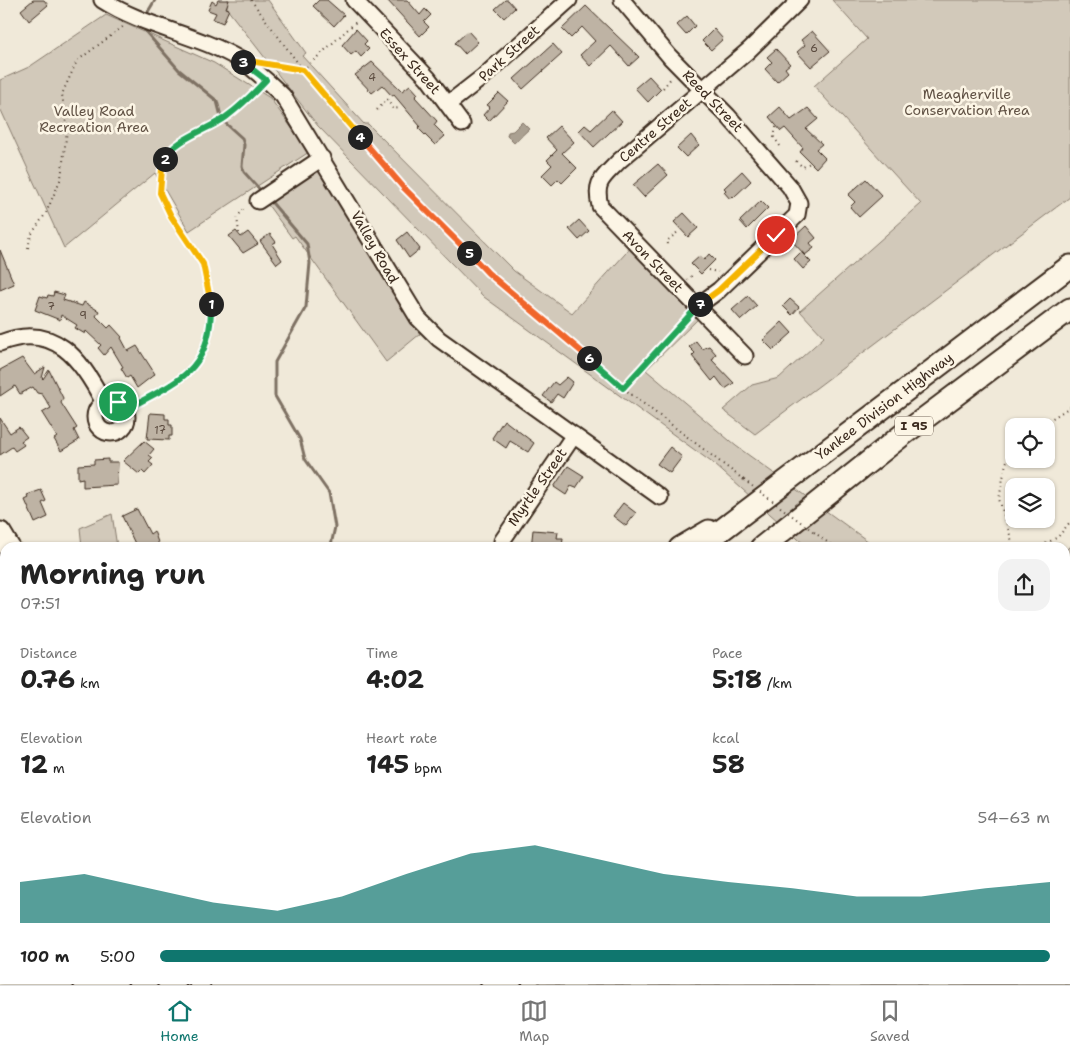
<!DOCTYPE html>
<html lang="en">
<head>
<meta charset="utf-8">
<style>
	:root { --surface:#fff; --page:#f2f2f2; --text:#222; --muted:#767676; --line:#e0e0e0; --accent:#0f766e }
	body { margin:0; font-family:"Shantell Sans",sans-serif; background:var(--page); color:var(--text); height:100vh; display:flex; flex-direction:column; font-size:19px; white-space:nowrap }
	* { box-sizing:border-box; margin:0 }
	p { font-size:16px; color:var(--muted) }
	.icon { flex:none; width:28px; height:28px; fill:none; stroke:currentColor; stroke-width:2; stroke-linecap:round; stroke-linejoin:round }
	.map { position:relative; flex:1; overflow:hidden }
	.drawer { position:absolute; left:0px; top:542px; width:1070px; height:442px; display:flex; flex-direction:column; background:var(--surface); border-radius:15px 15px 0 0; box-shadow:0 1px 4px #0004 }
	.drawer>* { flex:none }
	.tools { position:absolute; left:1005px; top:418px; display:grid; gap:10px }
	.tools a { display:grid; place-items:center; width:50px; height:50px; border-radius:10px; background:var(--surface); box-shadow:0 1px 4px #0004; font-size:25px }
	.pin { position:absolute; display:grid; place-items:center; width:42px; height:42px; color:#fff; margin:-21px; border:2px solid #fff; border-radius:50%; box-shadow:0 1px 5px #0007 }
	.km { position:absolute; width:25px; height:25px; margin:-12px; border-radius:50%; background:#222; color:#fff; font-size:14px; line-height:25px; text-align:center }
	.round { display:grid; place-items:center; flex:none; width:52px; height:52px; border-radius:15px; background:var(--page) }
	.head { display:flex; align-items:center; justify-content:space-between; height:85px; padding:0 20px }
	h1 { font-size:28px; font-weight:700; line-height:38px }
	.stats { display:grid; grid-template-columns:repeat(3,1fr); gap:8px; height:85px; padding:5px 20px }
	.stats div { display:grid; align-content:center }
	.stats b { font-size:25px; font-weight:700 }
	.stats small { font-size:14px; font-weight:400 }
	.stats p { font-size:14px }
	.chart { height:140px; padding:10px 20px }
	.chart p { display:flex; justify-content:space-between }
	.chart svg { width:100%; height:90px; margin-top:5px; fill:var(--accent); opacity:.7 }
	ul { padding:0 20px; list-style:none; font-size:16px }
	li { display:grid; grid-template-columns:80px 60px 1fr; align-items:center; height:38px }
	li i { height:12px; border-radius:6px; background:var(--accent) }
	.dock { display:flex; justify-content:space-around; align-items:center; height:70px; border-top:1px solid var(--line); background:var(--surface); font-size:14px; color:var(--muted) }
	.dock a { display:grid; justify-items:center; gap:2px }
	.dock .current { color:var(--accent) }
	.map>svg:first-child { display:block }
	.green { fill:#d2c9ba; stroke:#867a6c }
	.water { fill:#aaa091; stroke:#7e7163 }
	.lines { fill:none; stroke-linecap:round; stroke-linejoin:round }
	.stream { stroke:#7e7163; stroke-width:3 }
	.building { fill:#beb3a4; stroke:#3b2a1e }
	.minor-casing { stroke:#3b2a1e; stroke-width:19 }
	.major-casing { stroke:#3b2a1e; stroke-width:22 }
	.highway-casing { stroke:#3b2a1e; stroke-width:25 }
	.path { stroke:#3b2a1e; stroke-width:2; stroke-dasharray:1 4; stroke-linecap:butt }
	.minor { stroke:#fcf5e5; stroke-width:15 }
	.major { stroke:#fcf5e5; stroke-width:19 }
	.highway { stroke:#fcf5e5; stroke-width:21 }
	.path-bridge { stroke:#3b2a1e; stroke-width:2; stroke-dasharray:1 4; stroke-linecap:butt }
	.split-1-casing { stroke:#fff; stroke-width:10 }
	.split-2-casing { stroke:#fff; stroke-width:10 }
	.split-3-casing { stroke:#fff; stroke-width:10 }
	.split-4-casing { stroke:#fff; stroke-width:10 }
	.split-5-casing { stroke:#fff; stroke-width:10 }
	.split-6-casing { stroke:#fff; stroke-width:10 }
	.split-7-casing { stroke:#fff; stroke-width:10 }
	.split-8-casing { stroke:#fff; stroke-width:10 }
	.split-1 { stroke:#22a559; stroke-width:6 }
	.split-2 { stroke:#f5b400; stroke-width:6 }
	.split-3 { stroke:#22a559; stroke-width:6 }
	.split-4 { stroke:#f5b400; stroke-width:6 }
	.split-5 { stroke:#f0652b; stroke-width:6 }
	.split-6 { stroke:#f0652b; stroke-width:6 }
	.split-7 { stroke:#22a559; stroke-width:6 }
	.split-8 { stroke:#f5b400; stroke-width:6 }
	.labels { text-anchor:middle; dominant-baseline:central; stroke-width:5; stroke-linejoin:round; paint-order:stroke }
	.number-label { font-size:11px; fill:#5c4c40 }
	.shield { fill:#fcf5e5; stroke:#75675a; stroke-width:1 }
	.shield-label { font-size:12px; font-weight:bold; fill:#3b2a1e }
	.street-label { font-size:14px; fill:#3b2a1e; stroke:#fcf5e5 }
	.park-label { font-size:14px; fill:#615245; stroke:#fcf5e5 }
</style>
</head>
<body>
<div class="map">
<svg width="1070" height="985" viewBox="0 0 1070 985">
	<rect width="100%" height="100%" fill="#f0e9d9"/>
	<filter id="ink" filterUnits="userSpaceOnUse"><feTurbulence type="fractalNoise" baseFrequency=".02" numOctaves="2"/><feDisplacementMap in="SourceGraphic" scale="10" xChannelSelector="R" yChannelSelector="G"/><feConvolveMatrix kernelMatrix="1 2 1 2 8 2 1 2 1" color-interpolation-filters="sRGB"/></filter>
	<g filter="url(#ink)">
		<path class="green" d="M227,0H268L306,53L302,56L364,124H368L514,271L572,313L634,244L701,316L646,370L736,446L876,547H807L714,464L484,297L318,126L227,9Z
			M832,0H1070V197L755,434L723,410L752,385L779,378L824,337L800,311L921,204L814,86L867,39Z
			M106,15L214,63L270,98L309,152L189,231L155,173L64,248L0,108V80L29,67Z
			M317,168L420,334L386,362L295,236L292,238L268,205Z
			M112,514L117,547H82L80,528Z
			M1070,546V628L1065,629V551Z
			M1065,681L1070,685V728L1065,725Z
			M1065,740L1070,743V985H538L540,980H1065Z"/>
		<path class="water" d="M522,122L529,129L514,143L507,136L508,132L513,131Z"/>
		<g class="lines">
			<path class="stream" d="M146,15L155,0
				M145,31L179,70L217,101L222,120L242,138L244,145L242,166L244,172L262,192
				M268,198L307,244L310,263L306,307L275,362V396L300,439L305,459L329,493L335,527L331,545"/>
		</g>
		<path class="building" d="M33,0H44L48,5L29,21L21,10Z
			M218,0H229L226,8L229,9L223,23L213,19L216,13L208,10L212,1L216,4Z
			M319,0H327L344,15L334,26L313,6Z
			M387,0H407L420,15L425,9L431,15L424,22L429,27L420,36Z
			M505,0H508L515,8L504,18L495,9Z
			M586,6L639,57L629,66L611,46L590,66L580,55L595,41L582,27L571,38L562,29Z
			M687,16L695,26L686,35L677,25Z
			M356,29L367,41L364,44L369,49L361,57L356,51L351,55L342,45Z
			M714,29L723,39L711,50L702,41Z
			M468,31L478,42L465,54L455,43Z
			M812,31L830,51L811,67L797,52L805,45L801,40Z
			M553,44L562,54L523,89L514,79Z
			M776,49L790,64L785,68L788,72L777,82L765,69L772,62L767,57Z
			M372,62L402,91L410,85L418,94L415,97L437,121L434,125L445,136L435,145L418,128L420,126L394,95L392,96L382,85L372,93L355,75Z
			M649,76L661,89L648,102L635,88Z
			M499,93L508,101L489,121L483,115L490,107L487,105Z
			M780,107L791,120L808,108L818,119L806,129L822,144L816,149L825,158L816,168L800,152L803,148L785,128L781,131L769,117Z
			M612,110L622,121L594,147L579,131L585,125L591,130Z
			M559,126L574,142L562,153L577,168L562,183L558,179L552,185L542,175L552,165L547,160L557,150L546,138Z
			M691,135L699,145L686,157L677,148Z
			M658,164L668,175L644,197L633,185Z
			M742,171L751,181L734,197L733,196L730,199L724,192L726,190L724,188Z
			M866,179L882,196L859,217L850,207L855,202L848,195Z
			M761,201L768,208L747,229L740,221Z
			M684,213L698,228L688,237L674,222Z
			M579,220L589,231L579,240L569,229Z
			M806,226L816,238L810,243L814,248L805,255L791,240Z
			M236,231L241,237L248,232L258,244L243,253L229,236Z
			M407,232L420,249L409,258L397,240Z
			M270,234L276,242L272,244L282,260L277,264L260,241Z
			M0,250L14,284L0,290Z
			M801,252L811,262L803,269L794,259Z
			M709,254L715,260L701,274L691,264L700,256L704,260Z
			M54,292L65,295L63,300L82,306L84,302L99,311L96,316L108,328L111,325L122,337L121,338L128,351L137,346L155,374L137,388L130,376L127,378L121,368L123,367L111,347L104,355L98,348L101,345L86,331L85,334L75,328L77,325L61,315L60,320L35,310L40,296L47,298L48,295L53,296Z
			M748,296L757,306L741,320L732,310Z
			M790,299L799,307L792,315L783,306Z
			M782,322L792,333L773,350L763,340Z
			M696,341L702,349L709,346L716,354L712,360L734,383L725,389L716,377L712,381L692,356L695,353L689,347Z
			M22,358L34,374L45,367L42,378L43,379L49,370L63,398L61,403L77,428L74,430L79,440L61,451L54,439L57,437L42,413L51,408L42,394L37,393L33,387L20,394L15,386L0,396V370Z
			M567,377L573,382L563,398L557,394L551,402L543,396L554,382L558,385Z
			M150,413L165,414V419H169V425H172V436H169V440L147,439Z
			M0,418L10,433L19,427L27,437L21,441L24,445L15,451L12,447L0,455Z
			M504,420L534,443L528,452L510,441L506,448L492,438Z
			M144,441L154,449L149,455L153,458L149,462L153,465L145,474L142,471L139,474L123,461Z
			M670,447L682,457L670,473L657,464Z
			M108,459V462H118L117,485L83,487V478L78,479V465L94,464V460Z
			M568,466L584,476L576,488L571,486L566,495L554,487Z
			M41,490L46,501L42,503L48,517L35,523L25,500L29,498L27,495Z
			M623,503L636,513L626,526L613,516Z
			M137,509L150,534L154,531L160,548H137L122,516Z
			M533,530L558,532L557,538H563L562,548H531Z"/>
		<g class="lines">
			<defs>
				<path id="minor" d="M102,0C144,27 196,34 239,59C255,69 269,83 283,96L418,318L439,339L660,497
					M354,0L428,78L462,124
					M622,0L670,57L728,116L790,187L799,203L797,215L719,290L696,307
					M448,104L484,76L569,0
					M258,201L322,158
					M0,343C55,321 82,360 104,403
					M745,356L600,206C594,181 603,178 619,161L749,50L800,0
					M95 417a16 16 0 1 1 32 0a16 16 0 1 1-32 0Z
					M502,541L574,435"/>
				<path id="major" d="M0,576L5,589
					M198,980L200,985"/>
				<path id="highway" d="M0,533L9,548
					M680,548L709,531
					M698,548L1070,266
					M761,548L901,436L1070,309
					M0,737L5,729
					M0,822H5
					M85,985L95,980
					M110,985L117,980
					M169,985L176,980
					M492,985L494,980
					M509,985L511,980"/>
			</defs>
			<use href="#minor" class="minor-casing"/>
			<use href="#major" class="major-casing"/>
			<use href="#highway" class="highway-casing"/>
			<path class="path" d="M251,0L303,70L355,132L404,188L488,273L553,326L623,388L744,480
				M268,64L303,70L357,21
				M663,88L672,77
				M377,110L387,99L393,109L399,108
				M776,127L774,137L780,146
				M796,161L803,167L810,163
				M239,233L237,217L246,207
				M668,244L667,241L679,231
				M28,248L31,235L46,213L61,178L67,130L62,94L77,61L124,26
				M708,270L718,272
				M687,280L694,274
				M623,388L689,316
				M125,410L191,371L204,351L211,328V299L203,264L171,217L160,193L161,169L168,152L224,119L258,89
				M1040,426L1070,407
				M1014,448L1006,463L999,499L1014,548
				M814,532L835,548
				M1037,548L1058,537L1070,522
				M0,645L5,644
				M1065,670L1070,677
				M1065,706L1070,709"/>
			<use href="#minor" class="minor"/>
			<use href="#major" class="major"/>
			<use href="#highway" class="highway"/>
			<path class="path-bridge" d="M744,480L814,532"/>
		</g>
	</g>
	<g class="lines" filter="url(#ink)">
		<defs>
			<path id="split-1" d="M118,402L125,410C178,381 212,372 211,304"/>
			<path id="split-2" d="M165,159L162,169L160,193L171,216L203,264L211,304"/>
			<path id="split-3" d="M165,159C172,140 210,129 226,117C241,106 253,94 266,80L243,62"/>
			<path id="split-4" d="M243,62L238,59L303,70L360,137"/>
			<path id="split-5" d="M360,137L404,188L469,253"/>
			<path id="split-6" d="M469,253L488,273L589,358"/>
			<path id="split-7" d="M589,358L623,388L700,304"/>
			<path id="split-8" d="M700,304L719,290L776,235"/>
		</defs>
		<use href="#split-1" class="split-1-casing"/>
		<use href="#split-2" class="split-2-casing"/>
		<use href="#split-3" class="split-3-casing"/>
		<use href="#split-4" class="split-4-casing"/>
		<use href="#split-5" class="split-5-casing"/>
		<use href="#split-6" class="split-6-casing"/>
		<use href="#split-7" class="split-7-casing"/>
		<use href="#split-8" class="split-8-casing"/>
		<use href="#split-1" class="split-1"/>
		<use href="#split-2" class="split-2"/>
		<use href="#split-3" class="split-3"/>
		<use href="#split-4" class="split-4"/>
		<use href="#split-5" class="split-5"/>
		<use href="#split-6" class="split-6"/>
		<use href="#split-7" class="split-7"/>
		<use href="#split-8" class="split-8"/>
	</g>
	<g class="labels">
		<g class="number-label">
			<text x="814" y="48">6</text>
			<text x="372" y="77">4</text>
			<text x="51" y="306">7</text>
			<text x="83" y="315">9</text>
			<text x="160" y="430">17</text>
		</g>
		<rect class="shield" x="895" y="416.5" width="38" height="19" rx="4"/>
		<g class="shield-label">
			<text x="914" y="426">I 95</text>
		</g>
		<g class="street-label">
			<text transform="translate(509 53) rotate(-42)">Park Street</text>
			<text transform="translate(410 61) rotate(48)">Essex Street</text>
			<text transform="translate(713 101) rotate(46)">Reed Street</text>
			<text transform="translate(655 130) rotate(-41)">Centre Street</text>
			<text transform="translate(375 247) rotate(60)">Valley Road</text>
			<text transform="translate(653 261) rotate(46)">Avon Street</text>
			<text transform="translate(884 406) rotate(-37)">Yankee Division Highway</text>
			<text transform="translate(537 487) rotate(-55)">Myrtle Street</text>
		</g>
		<g class="park-label">
			<text x="967" y="94">Meagherville<tspan x="967" dy="16">Conservation Area</tspan></text>
			<text x="94" y="111">Valley Road<tspan x="94" dy="16">Recreation Area</tspan></text>
		</g>
	</g>
</svg>
<div class="tools">
<a><svg class="icon" aria-label="locate" viewBox="0 0 24 24"><circle cx="12" cy="12" r="6"/><path d="M12 2v4M12 18v4M2 12h4M18 12h4"/></svg></a>
<a><svg class="icon" aria-label="layers" viewBox="0 0 24 24"><path d="M12 4l9 5-9 5-9-5zM3 14l9 5 9-5"/></svg></a>
</div>
<div class="pin" style="left:118px;top:402px;background:#1e9e55"><svg class="icon" aria-label="arrive" viewBox="0 0 24 24"><path d="M6 21V4h12l-3 4 3 4H6"/></svg></div>
<div class="pin" style="left:776px;top:235px;background:#d93025"><svg class="icon" aria-label="check" viewBox="0 0 24 24"><path d="M5 12l5 5 9-10"/></svg></div>
<b class="km" style="left:211px;top:304px">1</b>
<b class="km" style="left:165px;top:159px">2</b>
<b class="km" style="left:243px;top:62px">3</b>
<b class="km" style="left:360px;top:137px">4</b>
<b class="km" style="left:469px;top:253px">5</b>
<b class="km" style="left:589px;top:358px">6</b>
<b class="km" style="left:700px;top:304px">7</b>
<section class="drawer">
<div class="head"><div><h1>Morning run</h1><p>07:51</p></div><a class="round"><svg class="icon" aria-label="share" viewBox="0 0 24 24"><path d="M12 15V3M7 8l5-5 5 5M5 13v7h14v-7"/></svg></a></div>
<div class="stats">
<div><p>Distance</p><b>0.76<small> km</small></b></div>
<div><p>Time</p><b>4:02</b></div>
<div><p>Pace</p><b>5:18<small> /km</small></b></div>
</div>
<div class="stats">
<div><p>Elevation</p><b>12<small> m</small></b></div>
<div><p>Heart rate</p><b>145<small> bpm</small></b></div>
<div><p>kcal</p><b>58</b></div>
</div>
<div class="chart"><p><span>Elevation</span>54–63 m</p>
<svg viewBox="0 0 160 44" preserveAspectRatio="none"><path d="M0 44V24L10 20L20 27L30 34L40 38L50 31L60 20L70 10L80 6L90 13L100 20L110 24L120 27L130 31L140 31L150 27L160 24V44z"/></svg>
</div>
<ul>
<li><b>100 m</b>5:00<i style="width:100%"></i></li>
</ul>
</section>
</div>
<nav class="dock">
<a class="current"><svg class="icon" aria-label="home" viewBox="0 0 24 24"><path d="M3 11l9-7 9 7M6 9v11h12V9"/></svg>Home</a>
<a><svg class="icon" aria-label="map" viewBox="0 0 24 24"><path d="M3 6l6-2 6 2 6-2v14l-6 2-6-2-6 2zM9 4v14M15 6v14"/></svg>Map</a>
<a><svg class="icon" aria-label="saved" viewBox="0 0 24 24"><path d="M7 4h10v16l-5-4-5 4z"/></svg>Saved</a>
</nav>
</body>
</html>
